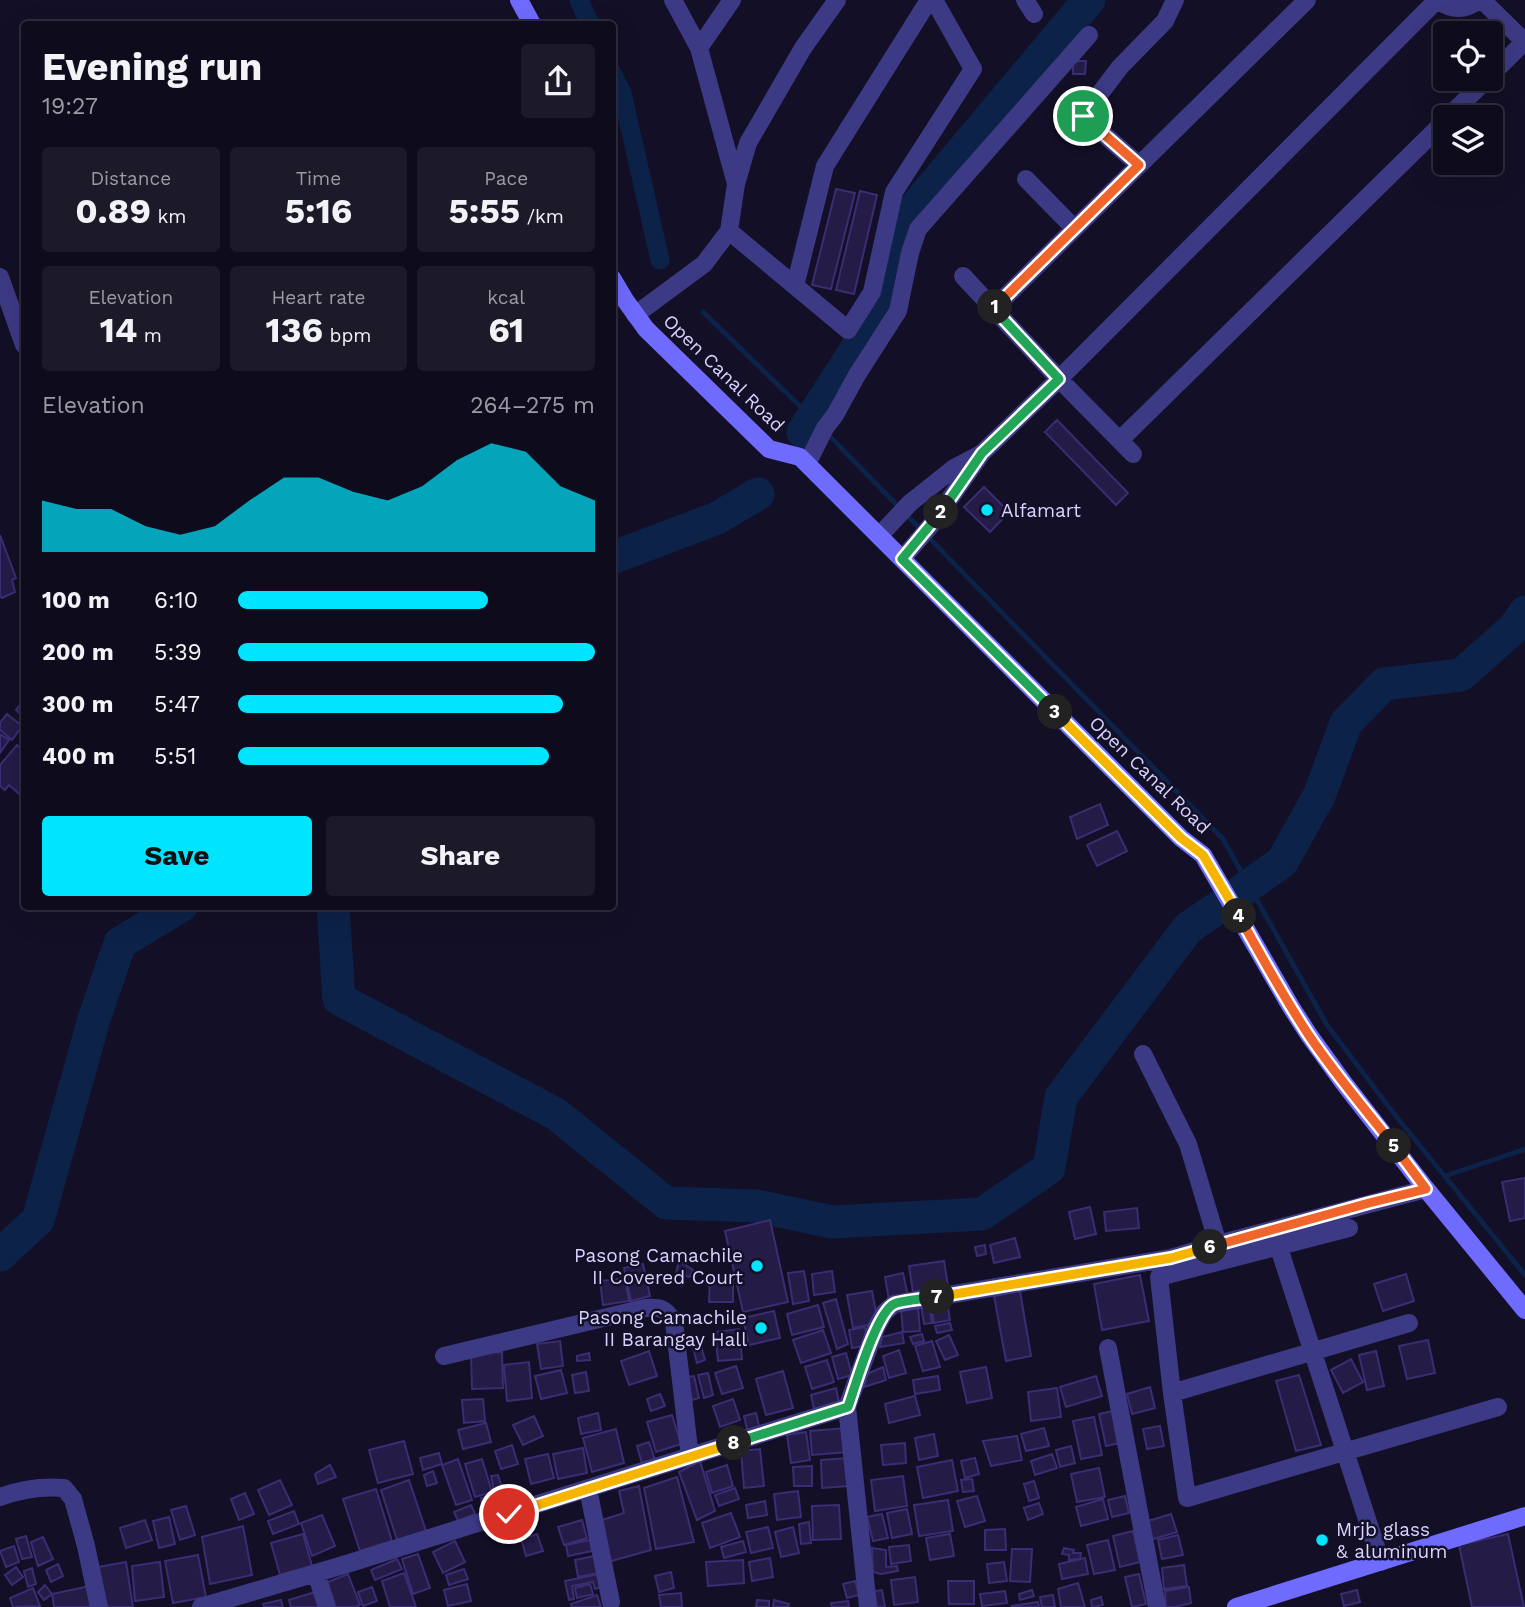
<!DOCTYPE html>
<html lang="en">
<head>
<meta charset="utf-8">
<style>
	:root { --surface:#0e0b1c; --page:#1c1929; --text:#f1f3f6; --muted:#9b9ba3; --line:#2e2b3b; --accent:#00e5ff }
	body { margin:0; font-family:"Work Sans",sans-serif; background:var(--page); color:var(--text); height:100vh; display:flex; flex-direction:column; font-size:26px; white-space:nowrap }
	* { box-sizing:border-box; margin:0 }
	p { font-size:23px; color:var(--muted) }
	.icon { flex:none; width:38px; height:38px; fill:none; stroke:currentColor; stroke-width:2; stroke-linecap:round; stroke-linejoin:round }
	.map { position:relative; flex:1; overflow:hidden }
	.side { position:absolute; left:21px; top:21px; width:595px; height:889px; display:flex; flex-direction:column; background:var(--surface); border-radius:7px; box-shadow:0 7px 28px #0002,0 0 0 2px var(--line) }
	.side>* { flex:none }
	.fabs { position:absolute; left:1433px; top:21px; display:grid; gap:14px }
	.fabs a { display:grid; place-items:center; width:70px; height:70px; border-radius:7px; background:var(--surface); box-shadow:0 7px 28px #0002,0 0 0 2px var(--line); font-size:35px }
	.pin { position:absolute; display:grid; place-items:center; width:60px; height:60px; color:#fff; margin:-30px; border:4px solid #fff; border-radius:50%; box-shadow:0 2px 7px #0007 }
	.km { position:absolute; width:35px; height:35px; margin:-18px; border-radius:50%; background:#222; color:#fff; font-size:19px; line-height:35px; text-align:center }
	.round { display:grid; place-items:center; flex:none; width:74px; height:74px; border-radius:7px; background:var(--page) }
	.head { display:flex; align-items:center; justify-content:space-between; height:119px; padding:0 21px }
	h1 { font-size:38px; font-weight:700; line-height:52px }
	.stats { display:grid; grid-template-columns:repeat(3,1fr); gap:10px; height:119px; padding:7px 21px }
	.stats div { display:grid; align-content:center; border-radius:7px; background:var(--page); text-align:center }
	.stats b { font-size:35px; font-weight:700 }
	.stats small { font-size:19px; font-weight:400 }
	.stats p { font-size:19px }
	.chart { height:196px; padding:14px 21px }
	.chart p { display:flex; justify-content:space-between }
	.chart svg { width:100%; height:126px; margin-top:7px; fill:var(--accent); opacity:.7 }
	.action { display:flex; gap:14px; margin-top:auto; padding:14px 21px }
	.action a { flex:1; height:80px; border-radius:7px; background:var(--accent); color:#111; font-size:28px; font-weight:700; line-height:80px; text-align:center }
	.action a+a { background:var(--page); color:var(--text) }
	ul { padding:0 21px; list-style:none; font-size:23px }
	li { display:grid; grid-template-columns:112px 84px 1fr; align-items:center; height:52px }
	li i { height:18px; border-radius:9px; background:var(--accent) }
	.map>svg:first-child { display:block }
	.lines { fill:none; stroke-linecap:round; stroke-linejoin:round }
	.stream { stroke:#0c2248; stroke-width:5 }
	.canal { stroke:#0c2248; stroke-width:19 }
	.river { stroke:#0c2248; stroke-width:33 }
	.building { fill:#241b47; stroke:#3b2d73; stroke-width:2 }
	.street { stroke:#3d3a85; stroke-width:18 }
	.secondary { stroke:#6f6bff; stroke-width:18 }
	.split-1-casing { stroke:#fff; stroke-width:14 }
	.split-2-casing { stroke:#fff; stroke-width:14 }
	.split-3-casing { stroke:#fff; stroke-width:14 }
	.split-4-casing { stroke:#fff; stroke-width:14 }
	.split-5-casing { stroke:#fff; stroke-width:14 }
	.split-6-casing { stroke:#fff; stroke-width:14 }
	.split-7-casing { stroke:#fff; stroke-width:14 }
	.split-8-casing { stroke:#fff; stroke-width:14 }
	.split-9-casing { stroke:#fff; stroke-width:14 }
	.split-1 { stroke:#f0652b; stroke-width:9 }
	.split-2 { stroke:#22a559; stroke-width:9 }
	.split-3 { stroke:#22a559; stroke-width:9 }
	.split-4 { stroke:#f5b400; stroke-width:9 }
	.split-5 { stroke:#f0652b; stroke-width:9 }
	.split-6 { stroke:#f0652b; stroke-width:9 }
	.split-7 { stroke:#f5b400; stroke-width:9 }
	.split-8 { stroke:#22a559; stroke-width:9 }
	.split-9 { stroke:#f5b400; stroke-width:9 }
	.poi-dot { fill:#00e5ff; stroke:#130f26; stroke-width:2.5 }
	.labels { text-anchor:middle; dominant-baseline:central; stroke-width:5; stroke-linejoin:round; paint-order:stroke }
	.street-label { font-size:19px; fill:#d9d4ff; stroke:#130f26 }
	.poi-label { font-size:19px; fill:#d9d4ff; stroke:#130f26; text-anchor:start }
</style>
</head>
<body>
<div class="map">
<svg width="1525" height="1607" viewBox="0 0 1525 1607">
	<rect width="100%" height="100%" fill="#130f26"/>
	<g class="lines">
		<path class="stream" d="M703,312L811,417L1223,839L1327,1025L1395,1115L1525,1275
			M1445,1176L1525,1149"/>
		<path class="canal" d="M579,0L590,24
			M612,73L622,93L660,260"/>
		<path class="river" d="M803,432L882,309L905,219L1089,0
			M612,558L717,518L758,494
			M1237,894L1282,862L1319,796L1346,723L1384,684L1461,675L1514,628L1525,612
			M333,906L339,999L556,1114L666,1203L757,1206L832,1222L982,1214L1049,1168L1061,1097L1188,928L1222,905
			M0,1255L38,1220L94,1019L120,943L181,906"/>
	</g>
	<path class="building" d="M1073,61H1086L1085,74H1073Z
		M836,189L855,193L831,289L812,285Z
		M860,191L877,195L854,294L836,290Z
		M1057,420L1128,493L1116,505L1045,432Z
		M984,487L1009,512L990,532L964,507Z
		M0,535L16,578L12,580L15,592L2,598L0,596Z
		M24,699V718L16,710Z
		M7,714L22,726L12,740L0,730V723Z
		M0,734L9,740L0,753Z
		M17,745L24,752V798L9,785L5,790L0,786V765Z
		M1100,804L1108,825L1077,839L1070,817Z
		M1117,831L1127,851L1097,866L1087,845Z
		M1525,1178V1218L1510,1221L1502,1182Z
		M1090,1207L1096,1234L1075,1239L1069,1212Z
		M1137,1208L1139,1228L1106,1231L1104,1212Z
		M770,1220L788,1302L743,1312L725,1231Z
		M1015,1238L1020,1257L994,1263L990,1245Z
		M985,1245L986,1254L977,1256L975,1247Z
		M679,1261L693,1270L690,1277L676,1273Z
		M944,1261L948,1286L913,1292L909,1266Z
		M643,1264L650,1296L631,1301L624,1268Z
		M804,1271L809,1301L793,1304L788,1273Z
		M832,1271L835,1292L814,1295L812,1274Z
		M903,1273L908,1296L889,1300L885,1277Z
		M1406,1274L1414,1301L1383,1311L1374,1284Z
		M1140,1275L1149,1321L1102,1330L1094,1284Z
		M710,1277H733V1302H709Z
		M625,1278L629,1301L603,1305L600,1281Z
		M872,1291L878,1323L853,1328L847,1295Z
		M1020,1291L1031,1356L1006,1361L994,1296Z
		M836,1299L848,1344L837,1349L823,1303Z
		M947,1302L950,1320L934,1323L931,1305Z
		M818,1305L824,1327L792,1335L787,1314Z
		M929,1305L932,1323L924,1324L921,1306Z
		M918,1307L920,1331L903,1332L901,1308Z
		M774,1311L780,1338L749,1345L743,1318Z
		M950,1323L952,1330L937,1333L935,1326Z
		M865,1327L869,1345L852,1348L849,1330Z
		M739,1329L742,1359L718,1361L715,1332Z
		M823,1330L831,1353L801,1363L793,1340Z
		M902,1332L904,1343L880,1347L882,1337Z
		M922,1334L924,1341L913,1344L910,1337Z
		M949,1335L958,1355L945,1360L936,1341Z
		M1428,1340L1435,1373L1407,1379L1399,1346Z
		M560,1341L563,1366L541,1369L537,1344Z
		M932,1341L940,1367L923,1371L915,1346Z
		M701,1346L705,1360L697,1363L693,1348Z
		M899,1350L906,1373L889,1378L883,1356Z
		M649,1351L657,1376L629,1385L621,1361Z
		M1376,1351L1384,1386L1367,1390L1359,1355Z
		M502,1352L503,1388L472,1389L471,1353Z
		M589,1353L590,1360L577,1361V1356Z
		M846,1353L852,1375L838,1379L832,1357Z
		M1351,1359L1363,1382L1343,1393L1331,1370Z
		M827,1360L834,1382L812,1389L805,1367Z
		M529,1362L532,1398L507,1401L504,1365Z
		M736,1366L743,1388L722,1394L715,1373Z
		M883,1367L886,1380L864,1387L867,1374Z
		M986,1367L992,1398L967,1403L960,1372Z
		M561,1370L567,1393L541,1399L535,1376Z
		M783,1371L793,1408L766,1415L756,1379Z
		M586,1372L589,1391L575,1393L572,1375Z
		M708,1373L713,1395L704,1398L698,1375Z
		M1299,1375L1321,1445L1296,1451L1276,1381Z
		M694,1376L699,1398L692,1400L687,1377Z
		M938,1376L940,1390L915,1394L913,1380Z
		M1096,1376L1102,1396L1066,1407L1060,1387Z
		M1150,1387L1155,1408L1132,1414L1127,1394Z
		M836,1388L839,1402L814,1409L811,1395Z
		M1057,1388L1061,1417L1031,1421L1028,1392Z
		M660,1394L665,1406L651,1411L647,1399Z
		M915,1396L920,1415L889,1423L885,1404Z
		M483,1399L485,1421L464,1423L462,1400Z
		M733,1399L740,1420L720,1427L713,1406Z
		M1113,1411L1120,1443L1106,1446L1099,1414Z
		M598,1413L601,1430L581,1434L578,1418Z
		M756,1413L760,1430L748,1433L744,1416Z
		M672,1415L681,1444L656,1452L647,1422Z
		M534,1416L543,1436L523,1445L513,1425Z
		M1094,1417L1102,1455L1081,1459L1073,1421Z
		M486,1423L491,1442L463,1449L458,1430Z
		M1160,1426L1164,1446L1147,1449L1143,1429Z
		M846,1428L848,1452L812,1455L810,1431Z
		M1044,1428L1049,1446L1026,1451L1021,1434Z
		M616,1429L624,1463L592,1472L583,1438Z
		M806,1432L810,1460L791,1463L787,1435Z
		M934,1434L938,1456L919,1460L915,1438Z
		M1017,1436L1022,1460L991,1466L983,1441Z
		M404,1441L413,1474L378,1483L369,1450Z
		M649,1442L656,1463L643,1467L637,1446Z
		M905,1443L906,1463L883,1465L881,1445Z
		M512,1445L518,1464L501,1469L495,1451Z
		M1071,1446L1075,1463L1060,1467L1056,1450Z
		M583,1448L587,1473L558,1479L553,1454Z
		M760,1449L764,1486L744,1488L741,1451Z
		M439,1453L442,1464L423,1470L420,1458Z
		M548,1454L554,1478L531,1484L525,1459Z
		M1052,1454L1057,1468L1035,1475L1031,1461Z
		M848,1458L849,1486L822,1488L821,1460Z
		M975,1458L979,1474L965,1478L961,1461Z
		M458,1459L472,1500L456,1505L442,1465Z
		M482,1459L492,1492L475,1497L465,1464Z
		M952,1460L958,1491L923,1498L917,1467Z
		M700,1461L715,1511L697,1520L679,1472Z
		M330,1465L336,1477L318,1484L315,1474Z
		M727,1465L733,1486L712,1493L706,1472Z
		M812,1466V1486H794L793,1467Z
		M1099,1468L1105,1497L1077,1502L1071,1474Z
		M433,1471L437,1483L427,1486L424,1475Z
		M498,1475L506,1500L482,1505L481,1498L495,1496L491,1476Z
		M903,1476L907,1506L875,1511L871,1480Z
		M677,1477L694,1542L656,1549L644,1488Z
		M972,1479L974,1491L963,1492L961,1480Z
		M280,1480L292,1505L269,1515L258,1490Z
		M409,1480L426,1531L397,1540L381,1490Z
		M1034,1481L1039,1498L1029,1501L1024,1484Z
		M639,1486L651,1550L608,1562L602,1520L624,1513L619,1491Z
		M735,1488L739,1499L719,1506L715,1495Z
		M376,1489L392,1541L360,1551L343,1499Z
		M798,1491L801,1517L777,1520L774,1494Z
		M245,1493L254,1514L239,1520L231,1499Z
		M977,1496L985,1521L965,1527L957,1501Z
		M1125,1496L1129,1513L1112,1517L1108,1500Z
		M1103,1499L1108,1519L1081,1526L1076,1507Z
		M948,1500L953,1531L919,1536L914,1505Z
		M765,1501L767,1515L748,1518L746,1505Z
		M1039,1503L1043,1514L1028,1520L1024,1508Z
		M471,1505L475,1514L458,1521L454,1512Z
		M839,1505L841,1539L813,1540L812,1506Z
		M186,1506L195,1535L180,1540L171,1510Z
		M907,1509L912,1534L892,1538L887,1513Z
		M294,1511L299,1524L273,1534L268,1521Z
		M731,1513L740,1537L710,1548L702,1523Z
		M882,1514L888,1538L873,1541L867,1517Z
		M1171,1514L1177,1532L1150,1540L1145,1522Z
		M322,1515L335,1546L312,1556L301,1523Z
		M169,1517L175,1544L159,1548L153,1521Z
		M145,1520L152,1540L126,1548L120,1528Z
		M582,1520L587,1538L564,1545L558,1527Z
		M809,1522L811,1543L801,1544L799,1524Z
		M243,1526L252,1575L210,1584L202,1537Z
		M768,1527L773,1548L751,1553L746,1532Z
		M793,1527L799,1553L781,1557L775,1532Z
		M1005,1529L1006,1550H985V1530Z
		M1133,1531L1140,1562L1120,1567L1113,1536Z
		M303,1534L312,1566L280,1575L271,1543Z
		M537,1534L543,1551L526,1556L521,1539Z
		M950,1534L954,1556L930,1560L926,1538Z
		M1508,1534L1524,1607H1472L1459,1545Z
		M1178,1535L1183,1555L1162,1559L1158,1540Z
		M26,1536L32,1557L22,1559L16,1539Z
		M43,1537L53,1559L38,1566L31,1542Z
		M590,1540L592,1551L568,1556L566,1545Z
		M1108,1540L1115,1570L1094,1574L1087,1545Z
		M455,1541L465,1562L443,1573L433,1552Z
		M743,1541L746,1552L724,1558L721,1547Z
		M909,1545L911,1561L891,1564L889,1547Z
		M14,1546L19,1562L6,1567L0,1551Z
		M872,1548L886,1550V1567L897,1566L898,1571L881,1574L873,1572Z
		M1064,1548L1074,1550L1073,1553H1081L1080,1559L1069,1560V1555L1062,1554Z
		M1012,1549H1032L1030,1582L1010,1581Z
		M418,1554L430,1588L413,1594L402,1559Z
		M198,1555L206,1597L173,1603L165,1561Z
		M594,1556L598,1573L578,1577L575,1560Z
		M770,1558L773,1577L752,1581L749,1562Z
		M1085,1558L1088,1574L1062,1579L1059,1564Z
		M397,1559L402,1569L375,1580L371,1570Z
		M743,1560L744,1583L708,1586L706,1562Z
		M126,1562L133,1607H105L98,1567Z
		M160,1562L164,1597L135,1601L132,1566Z
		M1004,1562L1007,1581L989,1583L987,1564Z
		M58,1564L63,1576L51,1582L46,1570Z
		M1184,1565L1187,1586L1164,1589L1162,1568Z
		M16,1567L23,1577L12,1585L5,1575Z
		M32,1568L36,1584L28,1587L24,1571Z
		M464,1569L468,1579L449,1585L446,1575Z
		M671,1572L674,1588L659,1592L655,1576Z
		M404,1573L416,1607H390L382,1581Z
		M348,1574L360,1605L355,1607H334L325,1583Z
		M599,1574L604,1586L595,1589L593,1582L572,1586L574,1599L569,1600L565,1581Z
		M1139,1574L1146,1604L1132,1607L1125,1577Z
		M915,1577L918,1602L894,1605L891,1580Z
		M855,1581L859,1595L847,1598L843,1584Z
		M948,1581H974V1604H949Z
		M1078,1583L1085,1607H1061L1058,1589Z
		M467,1584L471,1601L448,1606L444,1590Z
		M590,1584L593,1594L577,1598L575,1588Z
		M45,1585L52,1594L44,1600L38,1592Z
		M90,1586L94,1607H54L52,1594Z
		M372,1587L377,1601L363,1606L358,1592Z
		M1189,1587L1191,1603L1175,1607H1166L1165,1591Z
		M33,1588L40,1606L13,1607L10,1598Z
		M882,1590L885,1607H877L874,1591Z
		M1032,1590L1034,1596L1020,1600L1019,1594Z
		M1357,1590L1360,1602L1344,1606L1341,1594Z
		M1005,1591L1007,1603L982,1606L980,1594Z
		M315,1592L320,1607H291L289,1600Z
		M681,1593L682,1607H661L659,1595Z
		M597,1595L601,1607H572L571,1604Z
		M1053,1595L1055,1607H1042L1040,1597Z
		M1101,1597L1103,1605L1092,1607L1091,1600Z
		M281,1600L283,1607H264L263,1604Z
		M757,1600L769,1601V1607H756Z
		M774,1600L789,1604L788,1607H773Z
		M848,1601L849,1607H832L831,1603Z
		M1038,1602L1039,1607H1013L1012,1606Z"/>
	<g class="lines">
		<path class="street" d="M673,0L699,48L736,184
			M1025,0L1034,14
			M1437,0C1451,10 1465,11 1479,0
			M1482,0L1525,42
			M699,48L732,0
			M1491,75L1525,41
			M1448,117L1487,79
			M1139,165L1083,116L1120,67L1165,21L1175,0
			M1026,179L1074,228
			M729,231L848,330L872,292L894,192L973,69L934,0
			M963,276L1059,379L1133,454
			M0,277L24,345
			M795,286L825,166L929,0
			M994,308L1307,0
			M635,315L704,264L729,231L736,184L748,143L803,48L837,0
			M1120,440L1446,120
			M807,464L825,428L835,415L857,375L898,311L910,253L918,229L1089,35
			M879,536L910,503L954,468L979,455
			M902,559L932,524L982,453L1059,379L1437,0
			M1349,1228L1159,1277L1172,1393L1187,1498L1498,1407
			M1218,1244L1426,1189
			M1278,1245L1381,1562
			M1108,1348L1157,1607
			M444,1356L645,1308C661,1307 665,1308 674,1322L690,1457
			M1172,1393L1409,1323
			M588,1489L611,1602
			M0,1497C22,1489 41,1486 64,1488L73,1499L86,1546L99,1607
			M316,1573L327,1607
			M201,1607L350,1563L847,1407
			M868,1607L847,1407L876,1328L884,1313L894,1304L1171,1258L1218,1244L1188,1144L1143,1054"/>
		<path class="secondary" d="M519,0L532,24
			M612,278L625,300L646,329L769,449L800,457L1181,838L1203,855L1291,1007L1309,1035L1343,1082L1426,1189L1525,1310
			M1236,1607L1525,1516"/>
	</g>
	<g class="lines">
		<defs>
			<path id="split-1" d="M995,307L1139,165L1083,116"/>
			<path id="split-2" d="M941,512L982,453L1059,379L994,309L995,307"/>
			<path id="split-3" d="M941,512L902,559L1055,712"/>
			<path id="split-4" d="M1055,712L1181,838L1203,855L1239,916"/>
			<path id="split-5" d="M1239,916C1261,956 1283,996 1308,1034C1334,1073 1365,1109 1394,1146"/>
			<path id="split-6" d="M1210,1247L1369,1203L1426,1189L1394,1146"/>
			<path id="split-7" d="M937,1297L1171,1258L1210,1247"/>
			<path id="split-8" d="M734,1443L848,1407C855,1387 876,1313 894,1304C900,1301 929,1298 937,1297"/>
			<path id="split-9" d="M509,1514L734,1443"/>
		</defs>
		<use href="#split-1" class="split-1-casing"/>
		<use href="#split-2" class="split-2-casing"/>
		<use href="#split-3" class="split-3-casing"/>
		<use href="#split-4" class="split-4-casing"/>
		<use href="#split-5" class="split-5-casing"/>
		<use href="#split-6" class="split-6-casing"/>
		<use href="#split-7" class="split-7-casing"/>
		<use href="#split-8" class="split-8-casing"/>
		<use href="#split-9" class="split-9-casing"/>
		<use href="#split-1" class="split-1"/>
		<use href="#split-2" class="split-2"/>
		<use href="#split-3" class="split-3"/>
		<use href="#split-4" class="split-4"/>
		<use href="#split-5" class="split-5"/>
		<use href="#split-6" class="split-6"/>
		<use href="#split-7" class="split-7"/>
		<use href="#split-8" class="split-8"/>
		<use href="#split-9" class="split-9"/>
	</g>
	<g class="poi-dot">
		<circle cx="987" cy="510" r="7"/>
		<circle cx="757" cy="1266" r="7"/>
		<circle cx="761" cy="1328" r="7"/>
		<circle cx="1322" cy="1540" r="7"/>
	</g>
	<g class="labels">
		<g class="street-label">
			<text transform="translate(724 373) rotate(44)">Open Canal Road</text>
			<text transform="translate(1150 775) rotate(44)">Open Canal Road</text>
		</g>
		<g class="poi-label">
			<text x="1001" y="510">Alfamart</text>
			<text x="743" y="1255" text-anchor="end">Pasong Camachile<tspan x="743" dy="22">II Covered Court</tspan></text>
			<text x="747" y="1317" text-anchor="end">Pasong Camachile<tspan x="747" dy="22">II Barangay Hall</tspan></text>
			<text x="1336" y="1529">Mrjb glass<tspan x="1336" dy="22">&amp; aluminum</tspan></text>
		</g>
	</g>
</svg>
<div class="fabs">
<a><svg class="icon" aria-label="locate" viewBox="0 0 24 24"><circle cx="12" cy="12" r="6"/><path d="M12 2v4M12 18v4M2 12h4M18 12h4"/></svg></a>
<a><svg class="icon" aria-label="layers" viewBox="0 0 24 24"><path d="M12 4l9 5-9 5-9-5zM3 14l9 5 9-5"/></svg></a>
</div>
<div class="pin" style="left:1083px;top:116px;background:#1e9e55"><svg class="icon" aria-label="arrive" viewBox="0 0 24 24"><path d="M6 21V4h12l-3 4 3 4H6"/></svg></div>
<div class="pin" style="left:509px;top:1514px;background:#d93025"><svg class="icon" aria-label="check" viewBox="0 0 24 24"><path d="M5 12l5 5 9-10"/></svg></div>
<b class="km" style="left:995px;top:307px">1</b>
<b class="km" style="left:941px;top:512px">2</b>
<b class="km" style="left:1055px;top:712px">3</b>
<b class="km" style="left:1239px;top:916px">4</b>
<b class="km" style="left:1394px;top:1146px">5</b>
<b class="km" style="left:1210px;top:1247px">6</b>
<b class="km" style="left:937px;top:1297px">7</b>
<b class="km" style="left:734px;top:1443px">8</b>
<section class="side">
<div class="head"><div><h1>Evening run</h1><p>19:27</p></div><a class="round"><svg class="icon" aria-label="share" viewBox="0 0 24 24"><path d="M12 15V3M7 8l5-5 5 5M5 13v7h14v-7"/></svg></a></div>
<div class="stats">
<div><p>Distance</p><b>0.89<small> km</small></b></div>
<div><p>Time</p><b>5:16</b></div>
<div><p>Pace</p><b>5:55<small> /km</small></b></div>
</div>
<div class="stats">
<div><p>Elevation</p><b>14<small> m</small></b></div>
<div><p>Heart rate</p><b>136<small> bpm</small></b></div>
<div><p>kcal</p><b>61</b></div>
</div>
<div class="chart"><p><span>Elevation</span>264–275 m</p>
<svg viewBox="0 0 160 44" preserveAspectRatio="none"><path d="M0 44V26L10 29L20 29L30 35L40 38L50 35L60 26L70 18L80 18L90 23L100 26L110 21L120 12L130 6L140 9L150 21L160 26V44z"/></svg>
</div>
<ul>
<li><b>100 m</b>6:10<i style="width:70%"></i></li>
<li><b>200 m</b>5:39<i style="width:100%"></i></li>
<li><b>300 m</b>5:47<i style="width:91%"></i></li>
<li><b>400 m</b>5:51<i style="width:87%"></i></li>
</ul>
<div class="action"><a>Save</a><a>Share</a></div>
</section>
</div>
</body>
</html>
